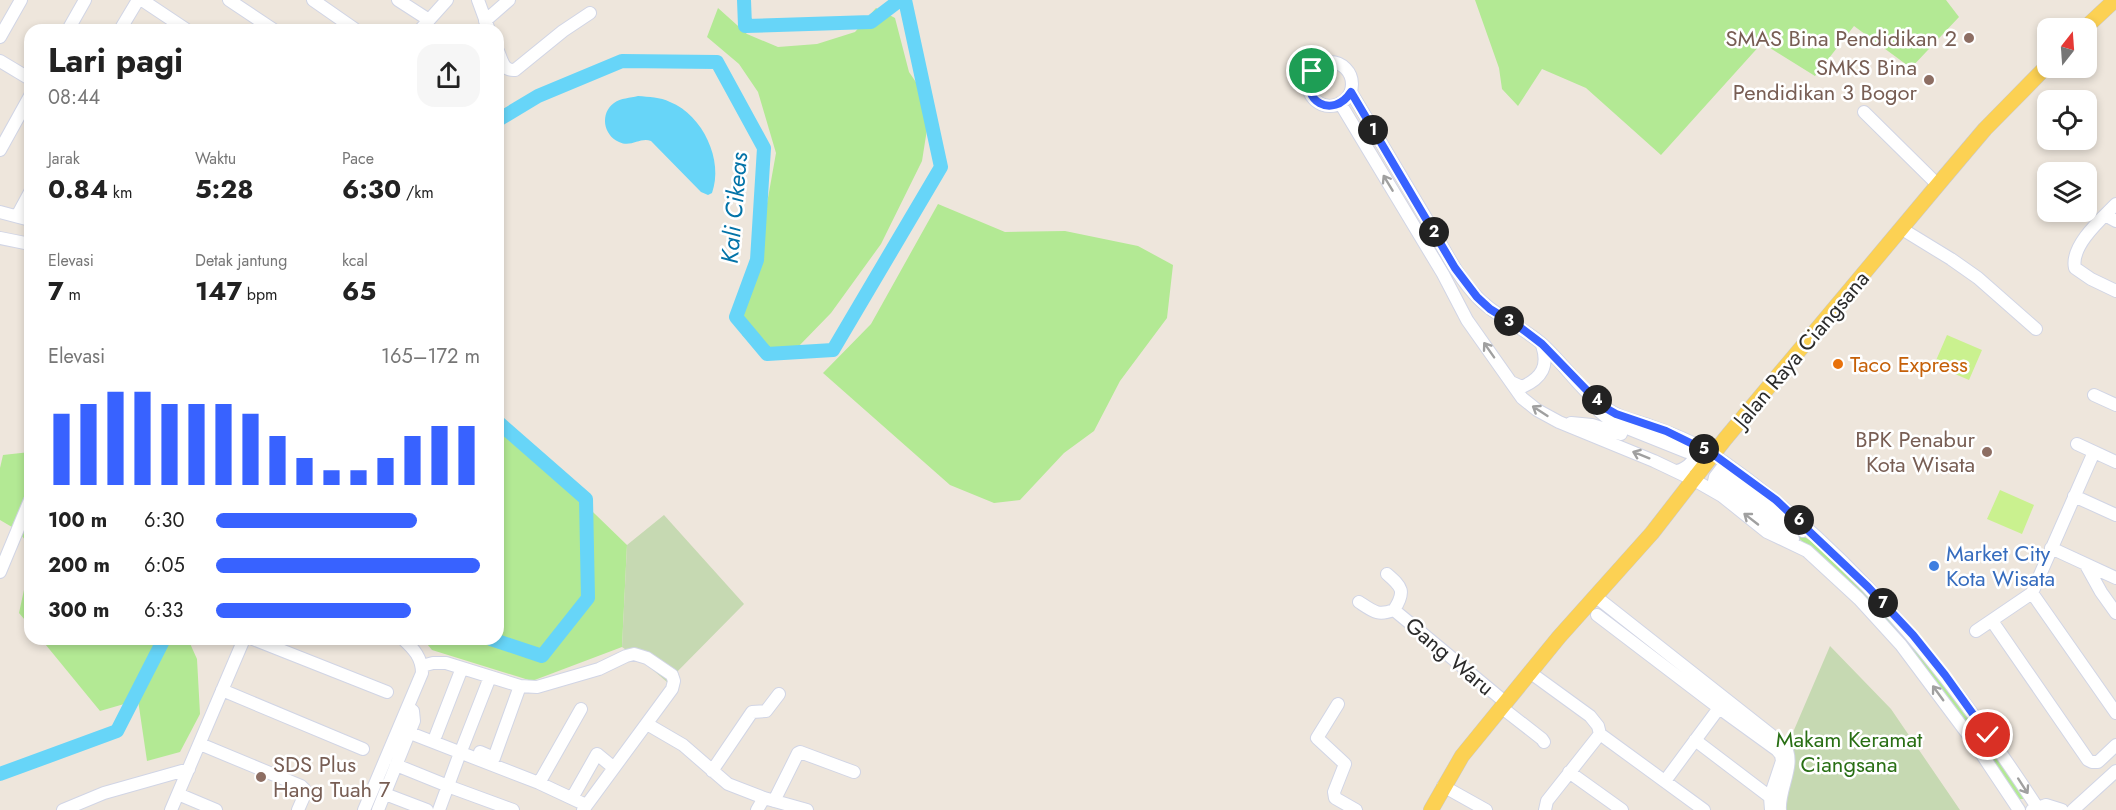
<!DOCTYPE html>
<html lang="id">
<head>
<meta charset="utf-8">
<style>
	:root { --surface:#fff; --page:#f6f6f6; --text:#222; --muted:#767676; --accent:#3862ff }
	body { margin:0; font-family:Jost,sans-serif; background:var(--page); color:var(--text); height:100vh; display:flex; flex-direction:column; font-size:22px; white-space:nowrap }
	* { box-sizing:border-box; margin:0 }
	p { font-size:20px; color:var(--muted) }
	.icon { flex:none; width:33px; height:33px; fill:none; stroke:currentColor; stroke-width:2; stroke-linecap:round; stroke-linejoin:round }
	.map { position:relative; flex:1; overflow:hidden }
	.details { position:absolute; left:24px; top:24px; width:480px; height:621px; display:flex; flex-direction:column; background:var(--surface); border-radius:18px; box-shadow:0 3px 9px #0003 }
	.details>* { flex:none }
	.needle { width:39px; rotate:17deg }
	.tools { position:absolute; left:2037px; top:18px; display:grid; gap:12px }
	.tools a { display:grid; place-items:center; width:60px; height:60px; border-radius:12px; background:var(--surface); box-shadow:0 3px 9px #0003; font-size:30px }
	.pin { position:absolute; display:grid; place-items:center; width:51px; height:51px; color:#fff; margin:-26px; border:3px solid #fff; border-radius:50%; box-shadow:0 2px 6px #0007 }
	.km { position:absolute; width:30px; height:30px; margin:-15px; border-radius:50%; background:#222; color:#fff; font-size:16px; line-height:30px; text-align:center }
	.round { display:grid; place-items:center; flex:none; width:63px; height:63px; border-radius:18px; background:var(--page) }
	.summary { display:flex; align-items:center; justify-content:space-between; height:102px; padding:0 24px }
	h1 { font-size:33px; font-weight:700; line-height:45px }
	.metrics { display:grid; grid-template-columns:repeat(3,1fr); gap:9px; height:102px; padding:6px 24px }
	.metrics div { display:grid; align-content:center }
	.metrics b { font-size:26px; font-weight:700 }
	.metrics small { font-size:16px; font-weight:400 }
	.metrics p { font-size:16px }
	.chart { height:168px; padding:12px 24px }
	.chart p { display:flex; justify-content:space-between }
	.chart svg { width:100%; height:108px; margin-top:6px; stroke:var(--accent); stroke-width:6 }
	ul { padding:0 24px; list-style:none; font-size:20px }
	li { display:grid; grid-template-columns:96px 72px 1fr; align-items:center; height:45px }
	li i { height:15px; border-radius:8px; background:var(--accent) }
	.map>svg:first-child { display:block }
	.green { fill:#b3e994 }
	.cemetery { fill:#c6d9b2 }
	.pitch { fill:#caf18f }
	.water { fill:#67d5f8 }
	.lines { fill:none; stroke-linecap:round; stroke-linejoin:round }
	.river { stroke:#67d5f8; stroke-width:14 }
	.minor-casing { stroke:#d1d5e5; stroke-width:14 }
	.major-casing { stroke:#c8c8c8; stroke-width:16 }
	.minor { stroke:#fff; stroke-width:12 }
	.major { stroke:#fcd153; stroke-width:15 }
	.oneway { stroke:#a0a0a0 }
	.route-casing { stroke:#fff; stroke-width:12 }
	.route { stroke:#3862ff; stroke-width:8 }
	.education-dot { fill:#8d6e63; stroke:#fff; stroke-width:2 }
	.food-dot { fill:#e8710a; stroke:#fff; stroke-width:2 }
	.shop-dot { fill:#3f7fe0; stroke:#fff; stroke-width:2 }
	.labels { text-anchor:middle; dominant-baseline:central; stroke-width:5; stroke-linejoin:round; paint-order:stroke }
	.education-label { font-size:22px; fill:#785e54; stroke:#fff; text-anchor:end }
	.street-label { font-size:22px; fill:#2b2b2b; stroke:#fff }
	.food-label { font-size:22px; fill:#c56008; stroke:#fff; text-anchor:start }
	.shop-label { font-size:22px; fill:#366cbe; stroke:#fff; text-anchor:start }
	.park-label { font-size:22px; fill:#296f14; stroke:#fff }
	.water-label { font-size:24px; font-style:italic; fill:#0273a8; stroke:#fff }
</style>
</head>
<body>
<div class="map">
<svg width="2116" height="810" viewBox="0 0 2116 810">
	<rect width="100%" height="100%" fill="#eee6dc"/>
	<path class="green" d="M1475,0H1946L1959,17L1911,68L1854,26L1815,76L1762,43L1661,155L1586,88L1542,69L1518,106L1502,89L1499,68Z
		M718,8L747,34L778,47L817,44L855,32L876,8L895,18L909,72L931,104L922,161L881,244L831,313L797,348H757L742,335V305L761,237L776,153L758,92L739,64L707,37Z
		M938,204L1005,232L1065,231L1138,246L1173,265L1167,318L1120,381L1094,431L1064,453L1020,500L994,503L950,485L823,373L871,324Z
		M498,426L531,452L627,545L622,647L532,681L432,650L423,639H498Z
		M30,452V546L17,530L0,520V468L3,455Z
		M1791,529L1818,545L1870,595L1968,713L2025,799H2019C1992,760 1966,720 1937,683C1895,628 1843,575 1790,531Z
		M30,562V626L19,613Z
		M41,639H188L197,659L200,714L180,752L147,761L138,700L100,711Z"/>
	<path class="cemetery" d="M664,515L744,604L667,682L646,664L622,647L627,545Z
		M1830,646L1891,709L1960,810H1777L1785,751Z"/>
	<path class="pitch" d="M1947,335L1982,350L1969,380L1934,365Z
		M2000,490L2034,505L2022,534L1987,519Z"/>
	<path class="water" d="M638,96C649,97 660,97 670,102C703,115 724,161 712,193L708,195L701,192L651,141C640,137 631,148 619,142C603,135 600,113 614,103C621,98 630,98 638,96Z"/>
	<g class="lines">
		<path class="river" d="M744,0L745,26L871,22L900,0
			M498,120L538,96L622,61L717,62L764,148L757,260L736,317L767,354L833,350L941,167L905,0
			M491,639L542,656L588,598L586,499L498,422
			M0,774L117,731L164,639"/>
		<defs>
			<path id="minor" d="M142,0L187,30
				M229,0L274,30
				M313,0L356,30
				M398,0L429,20
				M478,0L489,30
				M485,21L509,0
				M68,30L85,0
				M120,30L138,0
				M420,30L447,0
				M0,37L21,0
				M498,51C502,60 503,71 515,70L563,31L590,13
				M0,61L30,79
				M1308 84a22 22 0 1 1 44 0a22 22 0 1 1-44 0Z
				M1351,92C1377,136 1403,180 1429,223C1444,249 1458,278 1479,299C1497,317 1522,327 1541,343C1565,364 1586,399 1614,413C1624,419 1637,421 1648,425C1671,433 1697,443 1717,457C1850,549 1949,672 2037,807
				M1340,103L1443,274L1467,320L1522,398L1537,410L1559,422L1654,461L1694,480L1722,496L1767,532L1807,551L1859,599L1901,645L1975,744L2019,810
				M1864,112L1938,185
				M0,150L30,96
				M2116,204C2101,219 2070,246 2075,268L2091,279L2116,291
				M0,212L30,220
				M2105,215L2116,221
				M17,216L30,192
				M1902,229L1951,259L1978,278L2036,329
				M0,238L30,244
				M1511,382L1522,387C1542,378 1549,366 1542,345
				M2094,395L2116,405
				M1599,411L1612,422L1687,452
				M1571,423L1592,425L1621,434
				M2077,444L2116,462
				M1677,471C1689,468 1698,458 1695,445
				M1726,476C1752,494 1776,515 1803,531
				M1721,483L1793,539
				M1712,490L1715,477L1721,469L1731,467
				M2074,496L2116,515
				M2051,548L2116,578
				M2086,565L2101,592L2116,613
				M0,572L30,500
				M1387,574C1402,587 1406,591 1394,610L1505,702
				M2032,593L2116,713
				M1595,596L1784,745C1797,763 1778,789 1780,810
				M1359,602C1374,612 1378,616 1394,610
				M1597,615L1719,708
				M1992,621L2088,760L2092,762H2098L2116,745
				M1976,631L2032,593L2094,452
				M253,639L387,692
				M422,666L433,663H446L520,686L537,687L599,669L626,656L634,654L647,658L672,675L674,681L672,689L583,810
				M1535,676L1590,716L1598,726L1600,734L1704,810
				M222,690L363,749
				M1338,704L1317,738L1345,764L1334,792L1335,798L1356,810
				M1501,707L1542,739L1544,742
				M647,724L683,745L728,784L764,798L807,810
				M410,733L539,783L586,805
				M436,735L462,668
				M1695,740L1770,797
				M200,744L301,786L305,790V794L298,810
				M463,746L490,677
				M480,752L494,758L520,686
				M396,765L448,786
				M712,771L752,712L766,711L779,694
				M1569,772L1622,810
				M1665,781L1719,708L1777,750L1781,755L1782,761L1770,797L1771,810
				M539,783L581,709
				M1443,786L1486,810
				M453,788L513,810
				M178,794L216,810
				M385,794L427,810
				M572,798L597,754L614,768
				M774,801L798,753L800,752L854,772
				M63,810L104,793L189,769
				M171,810L244,639
				M364,810L422,673C422,658 414,649 403,639
				M378,810L414,721L413,711L408,707
				M439,810L460,753
				M757,810L764,798
				M1545,810L1547,801L1600,734
				M2032,810L2046,805L2062,810
				M2073,810L2116,771"/>
			<path id="major" d="M2085,28L2115,0
				M1431,810L1462,756L1559,637L1652,533L1725,439L1946,175L1985,129L2048,65"/>
		</defs>
		<use href="#minor" class="minor-casing"/>
		<use href="#major" class="major-casing"/>
		<use href="#minor" class="minor"/>
		<use href="#major" class="major"/>
	</g>
	<defs><path id="oneway-shaft" d="M-6 0H5M1.5-3L5.5 0L1.5 3" fill="none" stroke-width="1.6" stroke-linecap="round" stroke-linejoin="round" transform="scale(1.5)"/></defs>
	<g class="oneway">
		<use href="#oneway-shaft" transform="translate(1388 183) rotate(-121)"/>
		<use href="#oneway-shaft" transform="translate(1489 350) rotate(-125)"/>
		<use href="#oneway-shaft" transform="translate(1540 411) rotate(-147)"/>
		<use href="#oneway-shaft" transform="translate(1641 455) rotate(-158)"/>
		<use href="#oneway-shaft" transform="translate(1751 519) rotate(-142)"/>
		<use href="#oneway-shaft" transform="translate(1938 693) rotate(-126)"/>
		<use href="#oneway-shaft" transform="translate(2023 786) rotate(57)"/>
	</g>
	<g class="lines">
		<defs>
			<path id="route" d="M1312,71C1299,101 1333,120 1351,92L1455,268L1477,297L1490,309L1521,328L1542,344L1602,406L1616,414L1666,431L1713,454L1776,500L1868,587L1913,635L1945,675L1988,735"/>
		</defs>
		<use href="#route" class="route-casing"/>
		<use href="#route" class="route"/>
	</g>
	<g class="education-dot">
		<circle cx="1969" cy="38" r="6"/>
		<circle cx="1929" cy="80" r="6"/>
		<circle cx="1987" cy="452" r="6"/>
		<circle cx="261" cy="777" r="6"/>
	</g>
	<circle class="food-dot" cx="1838" cy="364" r="6"/>
	<circle class="shop-dot" cx="1934" cy="566" r="6"/>
	<g class="labels">
		<g class="education-label">
			<text x="1957" y="38">SMAS Bina Pendidikan 2</text>
			<text x="1917" y="67">SMKS Bina<tspan x="1917" dy="25">Pendidikan 3 Bogor</tspan></text>
			<text x="1975" y="439">BPK Penabur<tspan x="1975" dy="25">Kota Wisata</tspan></text>
			<text x="273" y="764" text-anchor="start">SDS Plus<tspan x="273" dy="25">Hang Tuah 7</tspan></text>
		</g>
		<g class="street-label">
			<text transform="translate(1801 349) rotate(-50)">Jalan Raya Ciangsana</text>
			<text transform="translate(1450 656) rotate(40)">Gang Waru</text>
		</g>
		<g class="food-label">
			<text x="1850" y="364">Taco Express</text>
		</g>
		<g class="shop-label">
			<text x="1946" y="553">Market City<tspan x="1946" dy="25">Kota Wisata</tspan></text>
		</g>
		<g class="park-label">
			<text x="1849" y="739">Makam Keramat<tspan x="1849" dy="25">Ciangsana</tspan></text>
		</g>
		<g class="water-label">
			<text transform="translate(734 208) rotate(-85)">Kali Cikeas</text>
		</g>
	</g>
</svg>
<div class="tools">
<a><svg class="needle" viewBox="-14 -14 28 28"><path d="M0-13l5 13h-10z" fill="#e53935"/><path d="M0 13l5-13h-10z" fill="#767676"/></svg></a>
<a><svg class="icon" aria-label="locate" viewBox="0 0 24 24"><circle cx="12" cy="12" r="6"/><path d="M12 2v4M12 18v4M2 12h4M18 12h4"/></svg></a>
<a><svg class="icon" aria-label="layers" viewBox="0 0 24 24"><path d="M12 4l9 5-9 5-9-5zM3 14l9 5 9-5"/></svg></a>
</div>
<div class="pin" style="left:1312px;top:71px;background:#1e9e55"><svg class="icon" aria-label="arrive" viewBox="0 0 24 24"><path d="M6 21V4h12l-3 4 3 4H6"/></svg></div>
<div class="pin" style="left:1988px;top:735px;background:#d93025"><svg class="icon" aria-label="check" viewBox="0 0 24 24"><path d="M5 12l5 5 9-10"/></svg></div>
<b class="km" style="left:1373px;top:130px">1</b>
<b class="km" style="left:1434px;top:232px">2</b>
<b class="km" style="left:1509px;top:321px">3</b>
<b class="km" style="left:1597px;top:400px">4</b>
<b class="km" style="left:1704px;top:449px">5</b>
<b class="km" style="left:1799px;top:520px">6</b>
<b class="km" style="left:1883px;top:603px">7</b>
<section class="details">
<div class="summary"><div><h1>Lari pagi</h1><p>08:44</p></div><a class="round"><svg class="icon" aria-label="share" viewBox="0 0 24 24"><path d="M12 15V3M7 8l5-5 5 5M5 13v7h14v-7"/></svg></a></div>
<div class="metrics">
<div><p>Jarak</p><b>0.84<small> km</small></b></div>
<div><p>Waktu</p><b>5:28</b></div>
<div><p>Pace</p><b>6:30<small> /km</small></b></div>
</div>
<div class="metrics">
<div><p>Elevasi</p><b>7<small> m</small></b></div>
<div><p>Detak jantung</p><b>147<small> bpm</small></b></div>
<div><p>kcal</p><b>65</b></div>
</div>
<div class="chart"><p><span>Elevasi</span>165–172 m</p>
<svg viewBox="0 0 160 44" preserveAspectRatio="none"><path d="M5 44V15M15 44V11M25 44V6M35 44V6M45 44V11M55 44V11M65 44V11M75 44V15M85 44V24M95 44V33M105 44V38M115 44V38M125 44V33M135 44V24M145 44V20M155 44V20"/></svg>
</div>
<ul>
<li><b>100 m</b>6:30<i style="width:76%"></i></li>
<li><b>200 m</b>6:05<i style="width:100%"></i></li>
<li><b>300 m</b>6:33<i style="width:74%"></i></li>
</ul>
</section>
</div>
</body>
</html>
